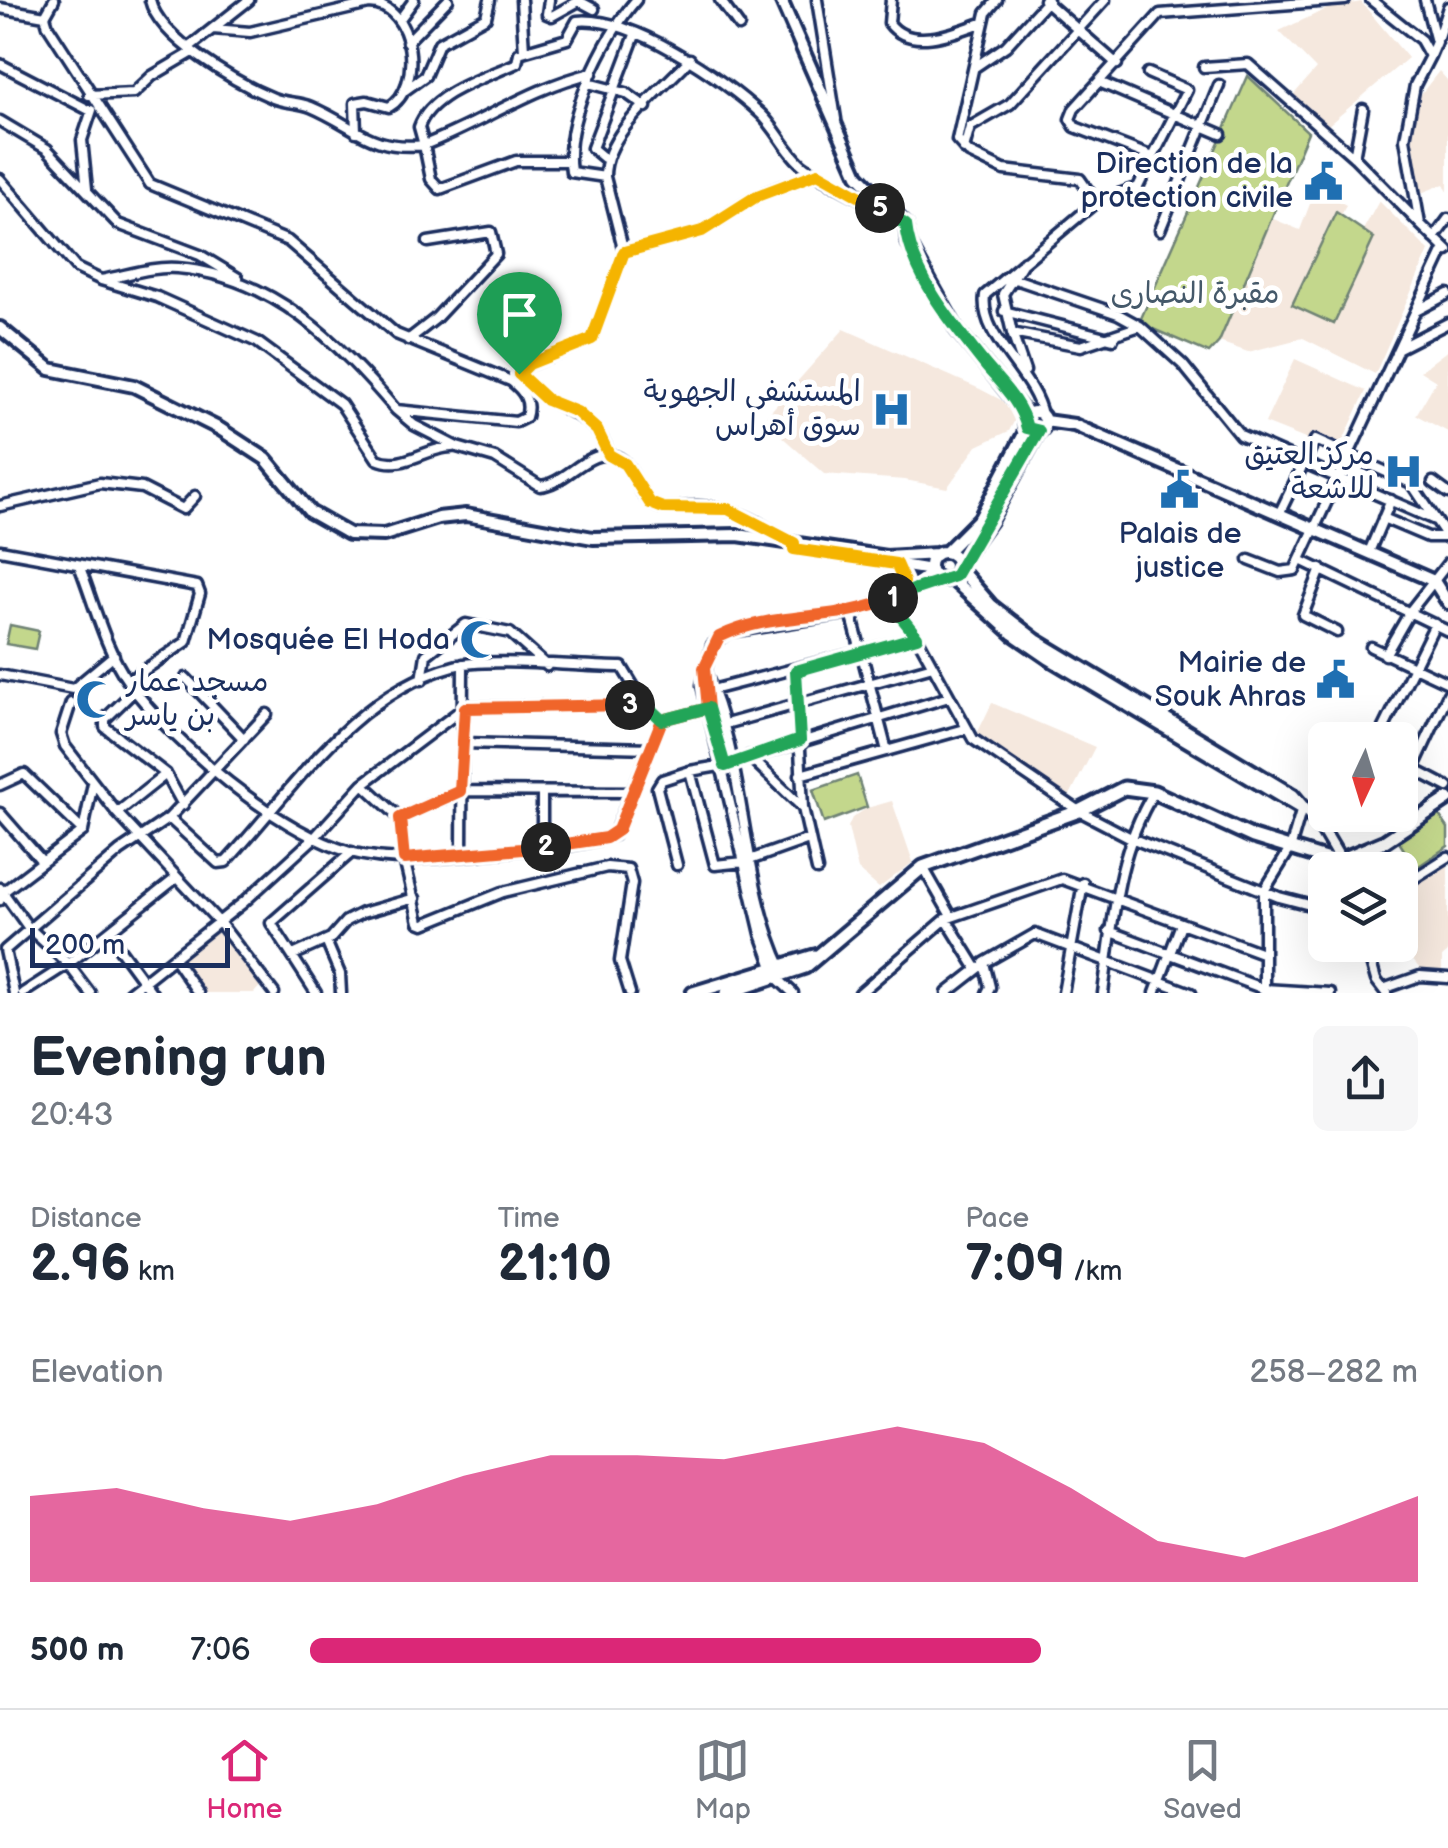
<!DOCTYPE html>
<html lang="en">
<head>
<meta charset="utf-8">
<style>
	:root { --surface:#fff; --page:#f6f6f7; --text:#1f2937; --muted:#747a83; --line:#e0e1e3; --accent:#db2777 }
	body { margin:0; font-family:"Balsamiq Sans","Playpen Sans Arabic",sans-serif; background:var(--page); color:var(--text); height:100vh; display:flex; flex-direction:column; font-size:38px; white-space:nowrap }
	* { box-sizing:border-box; margin:0 }
	p { font-size:32px; color:var(--muted) }
	.icon { flex:none; width:55px; height:55px; fill:none; stroke:currentColor; stroke-width:2; stroke-linecap:round; stroke-linejoin:round }
	.map { position:relative; height:993px; overflow:hidden }
	.panel { display:flex; flex-direction:column; background:var(--surface); flex:1 }
	.panel>* { flex:none }
	.needle { width:65px; rotate:184deg }
	.buttons { position:absolute; left:1308px; top:722px; display:grid; gap:20px }
	.buttons a { display:grid; place-items:center; width:110px; height:110px; border-radius:15px; background:var(--surface); box-shadow:0 10px 40px #0002; font-size:50px }
	.scale { position:absolute; left:30px; bottom:25px; width:200px; box-sizing:border-box; padding-left:10px; border:5px solid #1b2f5e; border-top:0; font-size:28px; line-height:35px; white-space:nowrap; color:#1b2f5e; -webkit-text-stroke:8px #fff; paint-order:stroke }
	.pin { position:absolute; display:grid; place-items:center; width:85px; height:85px; color:#fff; margin:-102px -42px; border-radius:50% 50% 50% 0; rotate:-45deg; box-shadow:0 0 10px #0007 }
	.pin .icon { rotate:45deg }
	.km { position:absolute; width:50px; height:50px; margin:-25px; border-radius:50%; background:#222; color:#fff; font-size:28px; line-height:50px; text-align:center }
	.round { display:grid; place-items:center; flex:none; width:105px; height:105px; border-radius:15px; background:var(--page) }
	.head { display:flex; align-items:center; justify-content:space-between; height:170px; padding:0 30px }
	h1 { font-size:55px; font-weight:600; line-height:75px }
	.stats { display:grid; grid-template-columns:repeat(3,1fr); gap:15px; height:170px; padding:10px 30px }
	.stats div { display:grid; align-content:center }
	.stats b { font-size:50px; font-weight:600 }
	.stats small { font-size:28px; font-weight:400 }
	.stats p { font-size:28px }
	.chart { height:280px; padding:20px 30px }
	.chart p { display:flex; justify-content:space-between }
	.chart svg { width:100%; height:180px; margin-top:10px; fill:var(--accent); opacity:.7 }
	ul { padding:0 30px; list-style:none; font-size:32px }
	li { display:grid; grid-template-columns:160px 120px 1fr; align-items:center; height:75px }
	li i { height:25px; border-radius:12px; background:var(--accent) }
	.dock { display:flex; justify-content:space-around; align-items:center; height:140px; border-top:2px solid var(--line); background:var(--surface); font-size:28px; color:var(--muted) }
	.dock a { display:grid; justify-items:center; gap:5px }
	.dock .current { color:var(--accent) }
	.map>svg:first-child { display:block }
	.built { fill:#f5e8de }
	.green { fill:#c3d78c; stroke:#6f8375; stroke-width:2.5 }
	.lines { fill:none; stroke-linecap:round; stroke-linejoin:round }
	.street-casing { stroke:#1b2f5e; stroke-width:15 }
	.secondary-casing { stroke:#1b2f5e; stroke-width:18 }
	.primary-casing { stroke:#1b2f5e; stroke-width:19 }
	.street { stroke:#fff; stroke-width:8 }
	.secondary { stroke:#fff; stroke-width:10 }
	.primary { stroke:#fff; stroke-width:11 }
	.split-1-casing { stroke:#fff; stroke-width:20 }
	.split-2-casing { stroke:#fff; stroke-width:20 }
	.split-3-casing { stroke:#fff; stroke-width:20 }
	.split-4-casing { stroke:#fff; stroke-width:20 }
	.split-5-casing { stroke:#fff; stroke-width:20 }
	.split-6-casing { stroke:#fff; stroke-width:20 }
	.split-1 { stroke:#f5b400; stroke-width:12 }
	.split-2 { stroke:#f0652b; stroke-width:12 }
	.split-3 { stroke:#f0652b; stroke-width:12 }
	.split-4 { stroke:#22a559; stroke-width:12 }
	.split-5 { stroke:#22a559; stroke-width:12 }
	.split-6 { stroke:#f5b400; stroke-width:12 }
	.labels { text-anchor:middle; dominant-baseline:central; stroke-width:10; stroke-linejoin:round; paint-order:stroke }
	.poi-label { font-size:30px; fill:#1b2f5e; stroke:#fff; text-anchor:end }
	.park-label { font-size:30px; fill:#45596a; stroke:#fff }
</style>
</head>
<body>
<div class="map">
<svg width="1448" height="993" viewBox="0 0 1448 993">
	<rect width="100%" height="100%" fill="#fff"/>
	<filter id="ink" filterUnits="userSpaceOnUse"><feTurbulence type="fractalNoise" baseFrequency=".01" numOctaves="2"/><feDisplacementMap in="SourceGraphic" scale="20" xChannelSelector="R" yChannelSelector="G"/><feConvolveMatrix kernelMatrix="1 2 1 2 8 2 1 2 1" color-interpolation-filters="sRGB"/></filter>
	<g filter="url(#ink)">
		<path class="built" d="M1361,2L1408,58L1320,132L1288,101L1316,69L1279,31L1329,8Z
			M1439,71L1448,81V192L1444,184L1421,193L1414,178L1408,180L1403,157L1407,112Z
			M1323,192L1346,205L1341,216L1363,230L1379,201L1429,251L1375,374L1303,338L1248,352L1219,342L1271,218L1300,230L1313,196L1320,199Z
			M844,329L980,389L1003,401L1016,418L1009,431L977,446L947,488L905,480L824,474L763,420Z
			M1448,350V432L1416,415L1436,381L1420,371Z
			M1295,359L1366,391L1338,452L1265,423Z
			M992,703L1095,747L1069,797L974,740Z
			M892,801L913,862L879,888L858,870L848,827L852,818L867,808Z
			M1448,861V952L1442,957V974H1424L1400,944V890Z
			M212,927L263,983L254,993H203L174,955Z"/>
		<path class="green" d="M1248,76L1308,132L1219,342L1209,353L1139,323Z
			M1336,212L1374,238L1334,324L1292,305Z
			M10,625L39,631L35,649L6,644Z
			M857,775L867,807L824,823L813,790Z
			M1437,812L1448,828V846L1416,868L1397,839Z"/>
		<g class="lines">
			<defs>
				<path id="street" d="M54,0L45,16L48,26L150,184L288,241L396,334L511,381C524,391 531,401 526,417L516,422L396,410L414,425L457,447L495,458L540,486C565,484 585,452 610,455C636,458 634,496 656,506C667,511 682,506 694,506C730,505 760,521 787,542
					M150,0C159,39 237,83 273,98C285,103 299,102 311,107C356,126 370,151 424,145L419,127C431,92 487,77 517,63L519,53L567,39L577,21C630,15 723,78 761,114C777,129 788,155 805,167C832,186 866,200 894,217
					M521,0L524,51
					M549,0L547,14L552,16L579,1L594,9
					M636,0C603,38 563,121 571,172L605,177C604,133 662,90 690,59
					M720,0L739,26
					M817,0L836,119
					M891,0L889,23C910,52 957,32 984,22
					M997,0L986,13L957,140L969,153L1004,170L1080,179L1096,202
					M1044,0L1117,64
					M1371,0L1421,40L1430,56L1415,85L1405,139L1420,224L1448,251
					M1425,0L1436,42L1430,56
					M0,8L45,16
					M400,19L414,0
					M213,29L250,32L369,4C415,4 424,88 389,107L367,101L355,103L356,132
					M1438,37L1448,7
					M407,42L448,0
					M188,48L249,0
					M0,64L91,111
					M975,67L1006,46L1048,0
					M1204,67L1248,64L1354,157L1420,224
					M1148,73L1187,90L1153,157
					M1099,82L1221,134
					M588,83L626,93L646,107
					M404,91L425,76L439,43L486,17L490,0
					M89,95L134,93L152,76L193,52
					M0,121L47,149L118,224L200,255L238,278
					M964,149L970,127L1010,104L1105,0
					M1354,157L1363,109
					M604,158L592,148L635,35
					M570,161H516L440,189L431,179L424,145C482,123 530,88 592,73
					M605,177L624,252L702,231L757,196L817,173
					M0,179L76,268L101,280
					M87,189L82,140L92,110
					M1160,230L1219,85
					M1434,238L1448,219
					M1015,279L1118,314L1140,326L1183,365L1240,435L1435,520
					M1004,311L1113,339
					M1416,311L1448,294
					M1012,333L1003,294L1024,261
					M408,340L435,319L496,254L491,232L428,242
					M1401,347L1448,323
					M1025,371L1012,333L1081,346L1140,326
					M519,374C528,383 537,395 550,401C577,415 600,423 609,455
					M511,381L529,365L592,339L624,252
					M396,410C337,341 273,276 177,268C152,266 125,276 101,280L157,297L257,342L341,404L377,459C403,471 426,447 452,447
					M1042,415C1034,373 979,338 985,295L1096,202L1138,187L1153,157L1075,127L1070,119L1074,109L1160,14L1345,0
					M1433,482L1448,493
					M0,506L100,483L142,488L183,509L195,496
					M1280,512L1315,440L1411,483L1448,538
					M1383,518L1428,537H1447
					M0,550L197,586L200,594L186,642L128,681
					M1369,552L1391,500
					M1249,560L1280,572L1295,570L1445,248
					M1300,560L1448,631
					M79,565C94,603 105,649 129,683C173,744 278,831 350,852C398,865 453,857 501,852C537,848 579,848 614,835L662,720L709,709
					M1321,569L1303,615L1337,632
					M906,590L931,572
					M888,600L917,637L973,739L1079,811L1131,838L1279,897L1325,909
					M851,613L887,751
					M1371,647L1448,683
					M1385,655L1411,610L1448,563
					M704,670C748,764 739,879 783,970
					M796,671L803,808L817,870
					M0,675L73,689L114,655
					M186,678L244,739
					M422,680L426,655L466,624L510,633L547,666
					M135,690L105,719V727L166,774L183,805
					M712,690L917,637
					M71,703L61,734L65,746L117,813L219,922L274,993
					M722,725L933,666
					M1378,740L1435,624
					M463,743L651,748
					M749,756L803,808
					M1400,762L1448,787
					M1413,769L1448,694
					M800,775L965,729
					M363,784L400,818
					M0,785L24,774L83,831L3,892L0,900
					M0,813L41,860
					M117,813L166,774
					M169,818L218,863L226,862C292,791 353,693 454,666C486,657 583,667 622,667L645,705L662,720
					M83,831L93,783
					M809,839L744,862L715,865L690,771L725,765L949,697
					M542,847V792
					M462,855L463,664
					M677,865L657,788L662,780L690,771
					M923,867L951,916
					M1400,887L1448,857
					M0,888L28,927L68,964L90,993
					M946,919L977,969
					M1109,931L1264,989L1330,993
					M108,933L152,993
					M326,941L340,974L341,993
					M1366,945L1376,980L1386,993
					M293,955L331,938L346,921L362,913L415,898
					M174,958L198,993
					M1383,989L1420,976L1448,978
					M1264,990V891L1290,849L1302,808
					M14,993L5,950L120,851L169,818L267,714
					M23,993L68,964L175,879
					M129,993L244,902L315,837L363,784L465,707L645,705
					M316,993L271,923L352,852
					M630,993L620,961L632,883L628,869L607,867L503,892L424,924L419,922L404,859L400,818L460,791L633,792
					M793,993L777,978L761,934L702,685L712,645L730,632L851,613L941,580
					M860,993L946,919L1062,879L1262,953
					M947,993L979,968
					M987,993L990,987L984,963L1035,934L1191,993
					M1063,993L1083,883
					M1103,993C1113,922 1116,854 1154,792
					M1155,993L1181,924"/>
				<path id="secondary" d="M781,0L858,175L906,225L908,242L957,330L1027,416
					M0,328L50,369L134,386L220,429L266,459L310,512L349,534L384,535L438,518L466,515L593,538L738,535L886,557L937,554
					M1025 422a10 10 0 1 1 20 0a10 10 0 1 1-20 0Z
					M1045,421L1074,425L1434,581L1448,603
					M930 566a14 14 0 1 1 28 0a14 14 0 1 1-28 0Z
					M946,552L980,518L1027,428
					M959,563L990,521L1039,431
					M894,564L931,570
					M959,568L991,605L1036,640L1293,795L1322,829L1341,861
					M952,579L1013,634L1048,658L1300,808
					M895,597L904,582L897,564"/>
				<path id="primary" d="M693,993L814,956
					M727,993L805,967L923,867L1079,811L1124,788L1154,792L1253,837L1335,862L1385,841L1448,799"/>
			</defs>
			<use href="#street" class="street-casing"/>
			<use href="#secondary" class="secondary-casing"/>
			<use href="#primary" class="primary-casing"/>
			<use href="#street" class="street"/>
			<use href="#secondary" class="secondary"/>
			<use href="#primary" class="primary"/>
		</g>
	</g>
	<g class="lines" filter="url(#ink)">
		<defs>
			<path id="split-1" d="M519,374L547,400L577,412L597,430L609,455L625,464L650,503L663,508L728,509L794,543V549L896,564L904,582L893,598"/>
			<path id="split-2" d="M546,847L606,838L618,830L662,720L708,708L704,668L719,637C771,610 838,623 893,598"/>
			<path id="split-3" d="M546,847L404,859L400,818L460,791L465,708L630,705"/>
			<path id="split-4" d="M630,705L645,704L662,720L708,708L725,766L800,740L796,671L917,637L888,600L916,589"/>
			<path id="split-5" d="M880,208L906,225C911,275 955,327 986,366C1004,387 1021,403 1027,428L1039,431L955,576L916,589"/>
			<path id="split-6" d="M519,374L529,364L592,339L624,252L702,231L757,196L818,173L880,208"/>
		</defs>
		<use href="#split-1" class="split-1-casing"/>
		<use href="#split-2" class="split-2-casing"/>
		<use href="#split-3" class="split-3-casing"/>
		<use href="#split-4" class="split-4-casing"/>
		<use href="#split-5" class="split-5-casing"/>
		<use href="#split-6" class="split-6-casing"/>
		<use href="#split-1" class="split-1"/>
		<use href="#split-2" class="split-2"/>
		<use href="#split-3" class="split-3"/>
		<use href="#split-4" class="split-4"/>
		<use href="#split-5" class="split-5"/>
		<use href="#split-6" class="split-6"/>
	</g>
	<defs>
		<symbol id="civic-bare" viewBox="-9 -9 18 18"><path d="M-.6-6.5H3V-4.5H.6V-3L4-1V1h2V6H-6V1h2V-1L-.6-3ZM-1.2 2.5V6h2.4V2.5Z" fill="#1f6fb2" stroke="#fff" stroke-width="2.5" paint-order="stroke"/></symbol>
		<symbol id="hospital-bare" viewBox="-9 -9 18 18"><path d="M-5-5h3v3.5h4V-5h3V5h-3V1.5h-4V5h-3Z" fill="#1f6fb2" stroke="#fff" stroke-width="2.5" paint-order="stroke"/></symbol>
		<symbol id="mosque-bare" viewBox="-9 -9 18 18"><path d="M3.5-4.9A6 6 0 1 0 3.5 4.9A5 5 0 1 1 3.5-4.9Z" fill="#1f6fb2" stroke="#fff" stroke-width="2.5" paint-order="stroke"/></symbol>
	</defs>
	<g fill-rule="evenodd">
		<use href="#civic-bare" x="1296" y="154" width="55" height="55"/>
		<use href="#hospital-bare" x="864" y="382" width="55" height="55"/>
		<use href="#hospital-bare" x="1376" y="444" width="55" height="55"/>
		<use href="#civic-bare" x="1152" y="462" width="55" height="55"/>
		<use href="#mosque-bare" x="452" y="612" width="55" height="55"/>
		<use href="#civic-bare" x="1308" y="652" width="55" height="55"/>
		<use href="#mosque-bare" x="68" y="672" width="55" height="55"/>
	</g>
	<g class="labels">
		<g class="poi-label">
			<text x="1293" y="164">Direction de la<tspan x="1293" dy="34">protection civile</tspan></text>
			<text x="861" y="392">المستشفى الجهوية<tspan x="861" dy="34">سوق أهراس</tspan></text>
			<text x="1374" y="455">مركز العتيق<tspan x="1374" dy="34">للاشعة</tspan></text>
			<text x="1180" y="534" text-anchor="middle">Palais de<tspan x="1180" dy="34">justice</tspan></text>
			<text x="450" y="640">Mosquée El Hoda</text>
			<text x="1306" y="663">Mairie de<tspan x="1306" dy="34">Souk Ahras</tspan></text>
			<text x="126" y="682" text-anchor="start">مسجد عمار<tspan x="126" dy="34">بن ياسر</tspan></text>
		</g>
		<g class="park-label">
			<text x="1195" y="294">مقبرة النصارى</text>
		</g>
	</g>
</svg>
<div class="buttons">
<a><svg class="needle" viewBox="-14 -14 28 28"><path d="M0-13l5 13h-10z" fill="#e53935"/><path d="M0 13l5-13h-10z" fill="#747a83"/></svg></a>
<a><svg class="icon" aria-label="layers" viewBox="0 0 24 24"><path d="M12 4l9 5-9 5-9-5zM3 14l9 5 9-5"/></svg></a>
</div>
<div class="scale">200 m</div>
<div class="pin" style="left:519px;top:374px;background:#1e9e55"><svg class="icon" aria-label="arrive" viewBox="0 0 24 24"><path d="M6 21V4h12l-3 4 3 4H6"/></svg></div>
<b class="km" style="left:893px;top:598px">1</b>
<b class="km" style="left:546px;top:847px">2</b>
<b class="km" style="left:630px;top:705px">3</b>
<b class="km" style="left:880px;top:208px">5</b>
</div>
<section class="panel">
<div class="head"><div><h1>Evening run</h1><p>20:43</p></div><a class="round"><svg class="icon" aria-label="share" viewBox="0 0 24 24"><path d="M12 15V3M7 8l5-5 5 5M5 13v7h14v-7"/></svg></a></div>
<div class="stats">
<div><p>Distance</p><b>2.96<small> km</small></b></div>
<div><p>Time</p><b>21:10</b></div>
<div><p>Pace</p><b>7:09<small> /km</small></b></div>
</div>
<div class="chart"><p><span>Elevation</span>258–282 m</p>
<svg viewBox="0 0 160 44" preserveAspectRatio="none"><path d="M0 44V23L10 21L20 26L30 29L40 25L50 18L60 13L70 13L80 14L90 10L100 6L110 10L120 21L130 34L140 38L150 31L160 23V44z"/></svg>
</div>
<ul>
<li><b>500 m</b>7:06<i style="width:66%"></i></li>
</ul>
</section>
<nav class="dock">
<a class="current"><svg class="icon" aria-label="home" viewBox="0 0 24 24"><path d="M3 11l9-7 9 7M6 9v11h12V9"/></svg>Home</a>
<a><svg class="icon" aria-label="map" viewBox="0 0 24 24"><path d="M3 6l6-2 6 2 6-2v14l-6 2-6-2-6 2zM9 4v14M15 6v14"/></svg>Map</a>
<a><svg class="icon" aria-label="saved" viewBox="0 0 24 24"><path d="M7 4h10v16l-5-4-5 4z"/></svg>Saved</a>
</nav>
</body>
</html>
